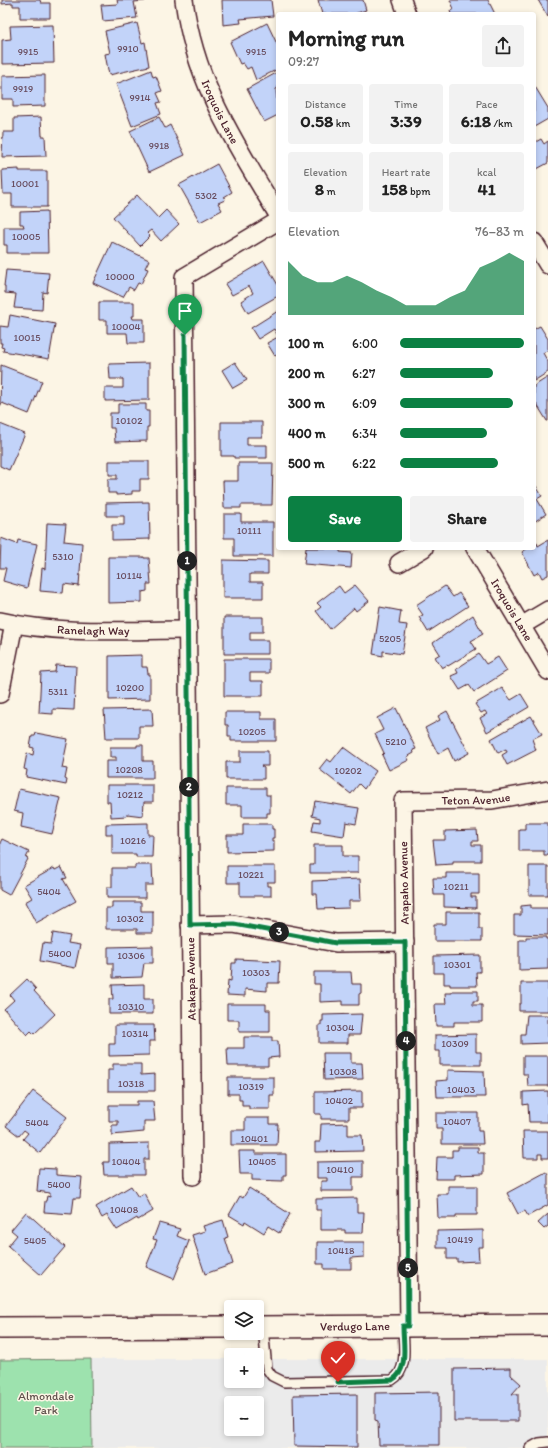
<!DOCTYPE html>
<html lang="en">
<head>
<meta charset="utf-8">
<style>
	:root { --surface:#fff; --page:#f2f2f2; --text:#222; --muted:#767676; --accent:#0b8043 }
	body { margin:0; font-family:Itim,sans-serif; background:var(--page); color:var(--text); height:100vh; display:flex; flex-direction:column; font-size:15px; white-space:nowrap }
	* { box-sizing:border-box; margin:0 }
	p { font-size:13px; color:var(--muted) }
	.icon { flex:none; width:22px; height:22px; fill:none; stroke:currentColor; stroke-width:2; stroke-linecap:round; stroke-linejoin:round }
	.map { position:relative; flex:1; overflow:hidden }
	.sheet { position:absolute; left:276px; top:12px; width:260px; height:538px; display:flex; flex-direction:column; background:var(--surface); border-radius:4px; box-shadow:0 2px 6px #0003 }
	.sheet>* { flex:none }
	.controls { position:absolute; left:224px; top:1300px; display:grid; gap:8px }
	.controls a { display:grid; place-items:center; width:40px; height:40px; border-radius:4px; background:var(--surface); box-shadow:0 2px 6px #0003; font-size:20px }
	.pin { position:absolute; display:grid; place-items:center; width:34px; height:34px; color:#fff; margin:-41px -17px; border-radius:50% 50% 50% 0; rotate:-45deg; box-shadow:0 0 4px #0007 }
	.pin .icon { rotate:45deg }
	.km { position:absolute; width:20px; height:20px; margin:-10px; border-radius:50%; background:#222; color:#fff; font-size:11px; line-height:20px; text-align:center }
	.round { display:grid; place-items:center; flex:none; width:42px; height:42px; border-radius:4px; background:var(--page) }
	.headline { display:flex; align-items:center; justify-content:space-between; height:68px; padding:0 12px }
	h1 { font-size:22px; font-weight:800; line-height:30px }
	.figures { display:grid; grid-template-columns:repeat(3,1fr); gap:6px; height:68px; padding:4px 12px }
	.figures div { display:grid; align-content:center; border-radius:4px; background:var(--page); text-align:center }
	.figures b { font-size:17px; font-weight:800 }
	.figures small { font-size:11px; font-weight:400 }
	.figures p { font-size:11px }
	.chart { height:112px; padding:8px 12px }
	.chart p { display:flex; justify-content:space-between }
	.chart svg { width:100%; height:72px; margin-top:4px; fill:var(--accent); opacity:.7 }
	.primary-button { display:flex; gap:8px; margin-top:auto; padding:8px 12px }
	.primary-button a { flex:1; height:46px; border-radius:4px; background:var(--accent); color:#fff; font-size:16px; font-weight:800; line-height:46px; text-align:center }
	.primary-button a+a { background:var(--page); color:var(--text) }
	ul { padding:0 12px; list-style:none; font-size:13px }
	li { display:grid; grid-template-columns:64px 48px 1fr; align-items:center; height:30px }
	li i { height:10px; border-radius:5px; background:var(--accent) }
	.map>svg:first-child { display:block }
	.built { fill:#ebebeb; fill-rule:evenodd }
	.green { fill:#9de2ae; stroke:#74806c }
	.building { fill:#c2d3f9; stroke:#4a1f2b }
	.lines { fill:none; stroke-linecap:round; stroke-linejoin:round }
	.service-casing { stroke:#4a1f2b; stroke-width:12 }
	.minor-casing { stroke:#4a1f2b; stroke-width:20 }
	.tertiary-casing { stroke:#4a1f2b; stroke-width:24 }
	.service { stroke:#fcf5e5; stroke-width:9 }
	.minor { stroke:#fcf5e5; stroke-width:17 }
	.tertiary { stroke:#fcf5e5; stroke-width:21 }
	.route-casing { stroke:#fff; stroke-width:8 }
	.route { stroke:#0b8043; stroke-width:5 }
	.labels { text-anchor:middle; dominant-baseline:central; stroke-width:3; stroke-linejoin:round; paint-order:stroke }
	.number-label { font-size:10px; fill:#684c5e }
	.street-label { font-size:12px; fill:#4a1f2b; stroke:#fcf5e5 }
	.park-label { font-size:12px; fill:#5f504c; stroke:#fcf5e5 }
</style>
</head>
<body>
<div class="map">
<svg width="548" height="1448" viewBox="0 0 548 1448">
	<rect width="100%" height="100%" fill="#fcf5e5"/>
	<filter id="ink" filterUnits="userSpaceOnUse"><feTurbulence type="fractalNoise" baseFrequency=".025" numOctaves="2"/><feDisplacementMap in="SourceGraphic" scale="8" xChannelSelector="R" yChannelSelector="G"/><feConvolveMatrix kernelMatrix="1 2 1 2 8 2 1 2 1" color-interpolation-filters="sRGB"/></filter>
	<g filter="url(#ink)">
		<path class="built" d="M91,1359H231V1381H257V1359H548V1448H92ZM231,1403H257V1429H231Z"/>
		<path class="green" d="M91,1359L92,1448H0V1360Z"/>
		<path class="building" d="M2,0H40L41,3H50V18H20V6H13V3L2,4Z
			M117,0H145V1L134,2L137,18L103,21L101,5L118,4Z
			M222,0H271L273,16L240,19L241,23L223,25Z
			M318,0H363L366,10L354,14H322Z
			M450,0H488L495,14H451L450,11L454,9Z
			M538,0H548V17Z
			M137,23L142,43L145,42L149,66L109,75L105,54L110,53L105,31Z
			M267,23L278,46V69L256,80L251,67L247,69L243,63L240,64L230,42Z
			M53,25L54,63L2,64V40L11,39L10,26Z
			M151,70L153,77L156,76L162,91L157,93L161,102L157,103L161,114L132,126L116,84Z
			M278,72V88L276,89L278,115L264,122L247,89Z
			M45,75V106L13,107V99H2V76Z
			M534,85L548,108V119L534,127Z
			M41,117L42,136H45L46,156L2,157L3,132H14V118Z
			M159,117L165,128L170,125L185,155L149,172L130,131Z
			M541,139L544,144L548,141V163L535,170L534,143Z
			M217,164L232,192L224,197L225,200L218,203L222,210L200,222L179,185Z
			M19,169V171H47V207H12V194H3L2,170Z
			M137,195L158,218L166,210L179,224L161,241L151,230L147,233L150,236L140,246L113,217Z
			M47,211L48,253H7V245H4V227H24L23,224H20V212Z
			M112,242L149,260L145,268L148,269L141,284L138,283L134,290L129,287L123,297L93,283Z
			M264,261L278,285V296L248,313L241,301L253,293L249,286L232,295L225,284Z
			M6,270L49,273L47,293L43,292L42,310L14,308L16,294L5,293V286H4Z
			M99,302H134V316H132L133,319H144V343H128L127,333H107V320H99Z
			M278,311V336L274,329L258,339L251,328Z
			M10,315L55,324L49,359L3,351L4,348L1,347L2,343H0V326L8,327Z
			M540,326L548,339V350L543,353L548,362V372L534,381V329Z
			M278,337V354L275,356L267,343Z
			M235,362L247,380L233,388L222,370Z
			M149,363V400L105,401V388H123V379H110L109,364Z
			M1,365L42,381L29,414L2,403L0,406Z
			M548,377V421H547L534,400V386Z
			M118,404H146V411H149V427H147V441L115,442L114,428H110V413H118Z
			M221,422H262V437H247V445H267V458H234V456H221Z
			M0,424L25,434L9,470L0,466Z
			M109,461H149V479H140V491H132V494L116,495V493H108V479H117V475H109Z
			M238,463H273L272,505H241V508H224L223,481H238Z
			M536,486L542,496L537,499L546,514L534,522V487Z
			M149,502L150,539L112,540V525H124V516H106V503Z
			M224,514H241V522H273V556H234V538H224Z
			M47,523L66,524L64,541L82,543L79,586L64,584L63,593L40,591L42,568L45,569Z
			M1,538L17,544L18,540L37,544L27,588L3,581L6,568H0Z
			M548,540V575L542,578L539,572L534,575L522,552L528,548H534V544L537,543L538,546Z
			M306,548H340V552L352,553L351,568L304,564Z
			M108,557H144V558H149L151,584H147V591L142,592V602L108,603Z
			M223,560L268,561V574H250V582H263V598H223Z
			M355,585L369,601L356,611L354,608L330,629L316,611L321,607L317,603L339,586L344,593Z
			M445,586L453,597L459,593L468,606L428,632L419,617L423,615L416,605Z
			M380,607L401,611L399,624L407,625L402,654L383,651V656L373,654Z
			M473,615L483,634L471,641L476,649L448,666L447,665L442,668L435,657L440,654L433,643Z
			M224,617H263V632H250V640H268V654H224Z
			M479,654L486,664L498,657L507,671L474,692L469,685L460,690L451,676L458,673L456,669Z
			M142,655V667H147L148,674H150V699L109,700V656Z
			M224,659H269V673H250V681H263V696H224Z
			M56,665L76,666L74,710L53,709V714L39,713L41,673L55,672Z
			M502,688L511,700L521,694L529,707L487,732L480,718L487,714L485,711L481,713L475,704Z
			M396,708L416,749L413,750L414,753L407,757L409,760L389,770L382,755L384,753L375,734L383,730L377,718Z
			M152,709L153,726H139V738H106L104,710Z
			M447,711L469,753L454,761L448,748L438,754L425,728L440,720L438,716Z
			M225,712H261V719H276V741H231V736H228V725H225Z
			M531,716L542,734L532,739L536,750L507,765L502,755L507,752L506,749L498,753L491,739Z
			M36,733L68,739L62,768L67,769L65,779L67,780L66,785L26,777L27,770L24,769L27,753L33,755L34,748L30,747L32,736H35Z
			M137,745H143V761H153V778H106V761H116V757H110V747H137Z
			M343,747L376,771L364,789L359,784L351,794L319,769L327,759L331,762Z
			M240,751H268V766H261L264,768V779H226V762H240Z
			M107,785H153V802H144L143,816L127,814V816L111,817L110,802H107Z
			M226,788H266V795H270V813H267V817H242V805H226Z
			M19,789L61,798L52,834L21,827L23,813L14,811Z
			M315,801L359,808L356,824L346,822L344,836L312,831L314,821L320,822V818L312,816Z
			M148,823V835H153L152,857H136V854H112V834H106V824Z
			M525,823H548V855H544V851H519V829H525Z
			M243,824H272V829H274V838H272V841H274V851L227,852V835H243Z
			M477,830L478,841H472V845H481V861H453V864L436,865L433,840H445V831Z
			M2,839L29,852L26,858L28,859L9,895L0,890V843Z
			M314,845H343V856H358V873H310V865H314Z
			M135,865H152L153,885H145V898H107V887H112V868H135Z
			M227,866H275V882H267V886H271V896H240V883H227Z
			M529,866H548V895H529Z
			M61,867L67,878L63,879L76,901L36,923L25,902L32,898L24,885L54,868L55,870Z
			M446,873H479V894H471V897H476V908L444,907V895H434L433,878H446Z
			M360,879L361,901H349V908L318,909L317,894H312V881Z
			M112,902H141V911H153V933H137V929H106V908H112Z
			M531,905V908H548V935L514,934V915H521V906Z
			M446,912H479V929H482V941H434V924H446Z
			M53,933L70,936L68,943L80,945L75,968L40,961L43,943L51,944Z
			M526,937H546V939H548V969L519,970V940H526Z
			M153,946V963H144L142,977L113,978V963H108V947Z
			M480,955V972H476L477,986H450V984H444V973H434V956Z
			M236,959L280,961L279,983H267V991L245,989V996L227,995L228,980L231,981L232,963H236Z
			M314,972H351L352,984H361V993L359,994V1005H343V1001L320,1002V984H314Z
			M27,979L36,989L34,991L55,1014L34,1034L31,1031L27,1035L4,1009L14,1000L10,995Z
			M521,983H548V1011H519V1004H521Z
			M144,984V999H153V1014H109V999H113L112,985Z
			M452,991H478V1001H473V1005H482V1022H454V1026H436L435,1004H446L445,993H452Z
			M227,1004H266V1010H270V1032H239V1020H227Z
			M362,1014L360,1035H348V1043H319V1025H321V1021H323V1015Z
			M527,1015H548V1043L521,1044V1034H525Z
			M115,1025H154L155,1041H149V1055L109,1056V1044H115Z
			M476,1034V1052H481V1065H440V1051H435V1035Z
			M244,1037H272V1041H278L279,1057L268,1058V1066H228L227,1048H244Z
			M323,1053H351V1063H362L363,1079L324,1080Z
			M523,1056H548V1086H528L527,1074H523Z
			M113,1064H141V1075L155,1074V1091H108V1070H113Z
			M448,1070L484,1071L485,1097H437L436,1081L448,1080Z
			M228,1077H274V1095H270V1109H249V1106H242V1100H239V1094H228Z
			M33,1091L67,1117L40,1153L23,1139L28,1133L24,1130L19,1136L6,1126Z
			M362,1091V1108H349V1119H321V1114H315V1092Z
			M548,1091V1122H529L528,1104L523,1105V1092Z
			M137,1101H153L155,1121H144V1132L112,1135V1125H118V1121H109V1105H137Z
			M436,1113H478V1131H482L483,1144H442V1129H436Z
			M245,1118H270V1124H278L277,1145H231V1130H245Z
			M348,1123V1135H362L363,1151L315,1152V1142H320L321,1124Z
			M523,1131H548V1158H542V1154H538V1158H524Z
			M149,1143V1159H144V1175H104L103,1162H109V1144Z
			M458,1147H478V1153H484V1174L454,1175V1179H436L437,1157H452V1150H458Z
			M239,1151H255V1154H286V1175H283V1181L252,1180V1174H240Z
			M363,1161V1177H353V1191H321V1181H327V1178H317V1162Z
			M39,1168L56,1169V1175L82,1177L80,1198H74L72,1214L44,1212L45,1201H46L47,1196L50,1197V1193L37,1191Z
			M546,1172L548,1175V1205L528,1216L525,1211L518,1214L507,1193Z
			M131,1186L138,1197L144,1193L153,1211L138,1220L137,1218L117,1230L107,1215L102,1218L96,1207Z
			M448,1186H477V1215H456V1218H438L437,1194H448Z
			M249,1188L290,1214L279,1233L268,1226L264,1233L245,1221L244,1224L229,1215L240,1196L243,1198Z
			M357,1198V1212H364L363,1233H345V1230H321V1210H316V1199Z
			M26,1212L65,1247L41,1275L8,1246L17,1235L11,1230Z
			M548,1214V1226L544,1229L538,1223Z
			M223,1220L228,1237L225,1238L233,1264L205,1274L192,1235L205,1231L203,1226Z
			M159,1223L180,1229L177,1236L189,1241L174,1279L146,1267L157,1240L153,1239Z
			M483,1230V1247H478L479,1261L457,1262V1259H447V1248H437V1231Z
			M317,1242H364V1257L351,1258V1269H324V1264H317Z
			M511,1368V1375L521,1384L512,1394H518V1421H454V1369Z
			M439,1392V1445H379L378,1421L375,1420V1393Z
			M357,1394V1447L294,1446L293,1395Z"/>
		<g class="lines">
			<defs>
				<path id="service" d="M263,1327L267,1369L272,1376L284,1382L392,1380C409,1371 403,1343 403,1326
					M530,1448L539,1443L548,1442"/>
				<g id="minor">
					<path id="s1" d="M184,0C195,84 236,144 278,215"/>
					<path d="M402,0L407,14"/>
					<path d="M534,242L548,265"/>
					<path id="s2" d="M475,548L548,671"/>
					<path d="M399,563L424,548"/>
					<path id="s3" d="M0,621C61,635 125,630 188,630"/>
					<path d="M521,626L548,610"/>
					<path d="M0,694L14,624"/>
					<path d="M190,925L233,924L336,943L405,942"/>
					<path d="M193,1176L184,277L278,221"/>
					<path id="s4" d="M409,1326L403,801L492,800L548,790"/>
				</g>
				<g id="tertiary">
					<path id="s5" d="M257,1327L548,1325"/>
					<path d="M0,1328L231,1327"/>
				</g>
			</defs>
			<use href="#service" class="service-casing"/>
			<use href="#minor" class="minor-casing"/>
			<use href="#tertiary" class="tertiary-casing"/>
			<use href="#service" class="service"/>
			<use href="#minor" class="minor"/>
			<use href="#tertiary" class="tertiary"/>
		</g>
	</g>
	<g class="lines" filter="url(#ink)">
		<defs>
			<path id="route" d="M185,335L190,925L234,924L336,943L405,942L408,1326H403C403,1343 409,1371 392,1380L338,1382"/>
		</defs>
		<use href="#route" class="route-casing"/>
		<use href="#route" class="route"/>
	</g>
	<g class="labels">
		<g class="number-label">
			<text x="128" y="48">9910</text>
			<text x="28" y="51">9915</text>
			<text x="256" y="51">9915</text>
			<text x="23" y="88">9919</text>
			<text x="140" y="97">9914</text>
			<text x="159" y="145">9918</text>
			<text x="25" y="183">10001</text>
			<text x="206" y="195">5302</text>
			<text x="26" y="236">10005</text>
			<text x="120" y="276">10000</text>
			<text x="126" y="326">10004</text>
			<text x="27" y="337">10015</text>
			<text x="129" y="420">10102</text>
			<text x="249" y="530">10111</text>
			<text x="63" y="556">5310</text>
			<text x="129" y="575">10114</text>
			<text x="390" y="638">5205</text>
			<text x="130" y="687">10200</text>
			<text x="58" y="691">5311</text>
			<text x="252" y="731">10205</text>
			<text x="396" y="741">5210</text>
			<text x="129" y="769">10208</text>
			<text x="348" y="770">10202</text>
			<text x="130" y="794">10212</text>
			<text x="133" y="840">10216</text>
			<text x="251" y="874">10221</text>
			<text x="456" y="886">10211</text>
			<text x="49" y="891">5404</text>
			<text x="130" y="918">10302</text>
			<text x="60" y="953">5400</text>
			<text x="131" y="955">10306</text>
			<text x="457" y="964">10301</text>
			<text x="256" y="972">10303</text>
			<text x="131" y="1006">10310</text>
			<text x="340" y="1027">10304</text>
			<text x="135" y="1033">10314</text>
			<text x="455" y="1043">10309</text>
			<text x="343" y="1071">10308</text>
			<text x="131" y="1083">10318</text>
			<text x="251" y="1086">10319</text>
			<text x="461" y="1089">10403</text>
			<text x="339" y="1100">10402</text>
			<text x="457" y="1121">10407</text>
			<text x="37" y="1122">5404</text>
			<text x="254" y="1138">10401</text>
			<text x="126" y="1161">10404</text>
			<text x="262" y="1161">10405</text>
			<text x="340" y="1169">10410</text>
			<text x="59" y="1184">5400</text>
			<text x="124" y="1209">10408</text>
			<text x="460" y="1239">10419</text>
			<text x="35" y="1240">5405</text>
			<text x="341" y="1250">10418</text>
		</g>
		<g class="street-label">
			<text stroke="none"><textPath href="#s1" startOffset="118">Iroquois Lane</textPath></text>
			<text stroke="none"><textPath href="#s2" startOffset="72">Iroquois Lane</textPath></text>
			<text stroke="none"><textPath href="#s3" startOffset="94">Ranelagh Way</textPath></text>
			<text stroke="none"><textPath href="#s4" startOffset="598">Teton Avenue</textPath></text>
			<text transform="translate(404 883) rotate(-91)">Arapaho Avenue</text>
			<text transform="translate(191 979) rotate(-91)">Atakapa Avenue</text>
			<text stroke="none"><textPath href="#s5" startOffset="98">Verdugo Lane</textPath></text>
		</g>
		<g class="park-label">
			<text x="46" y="1396">Almondale<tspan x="46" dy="14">Park</tspan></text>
		</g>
	</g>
</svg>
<div class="controls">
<a><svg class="icon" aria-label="layers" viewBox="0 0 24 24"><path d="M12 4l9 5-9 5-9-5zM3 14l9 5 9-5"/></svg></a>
<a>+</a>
<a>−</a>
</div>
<div class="pin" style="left:185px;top:335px;background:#1e9e55"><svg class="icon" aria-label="arrive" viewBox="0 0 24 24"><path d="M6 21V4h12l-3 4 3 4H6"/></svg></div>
<div class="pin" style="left:338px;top:1382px;background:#d93025"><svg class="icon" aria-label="check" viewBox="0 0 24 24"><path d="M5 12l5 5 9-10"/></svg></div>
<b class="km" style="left:187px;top:561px">1</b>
<b class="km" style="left:189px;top:787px">2</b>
<b class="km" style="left:279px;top:932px">3</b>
<b class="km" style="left:406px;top:1041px">4</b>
<b class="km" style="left:408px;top:1268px">5</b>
<section class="sheet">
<div class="headline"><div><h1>Morning run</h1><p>09:27</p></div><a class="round"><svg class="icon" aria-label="share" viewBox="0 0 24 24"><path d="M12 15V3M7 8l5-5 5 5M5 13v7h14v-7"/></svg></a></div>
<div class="figures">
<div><p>Distance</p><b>0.58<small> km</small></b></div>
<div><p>Time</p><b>3:39</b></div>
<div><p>Pace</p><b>6:18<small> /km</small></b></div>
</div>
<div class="figures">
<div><p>Elevation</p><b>8<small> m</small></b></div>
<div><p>Heart rate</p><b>158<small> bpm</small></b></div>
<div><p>kcal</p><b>41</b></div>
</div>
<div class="chart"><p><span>Elevation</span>76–83 m</p>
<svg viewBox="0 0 160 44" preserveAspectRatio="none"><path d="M0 44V11L10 20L20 24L30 24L40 20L50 24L60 29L70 33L80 38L90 38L100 38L110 33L120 29L130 15L140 11L150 6L160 11V44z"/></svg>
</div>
<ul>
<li><b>100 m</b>6:00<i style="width:100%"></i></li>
<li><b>200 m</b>6:27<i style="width:75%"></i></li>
<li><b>300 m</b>6:09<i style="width:91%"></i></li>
<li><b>400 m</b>6:34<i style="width:70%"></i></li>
<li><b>500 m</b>6:22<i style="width:79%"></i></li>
</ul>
<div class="primary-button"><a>Save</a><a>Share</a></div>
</section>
</div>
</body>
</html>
